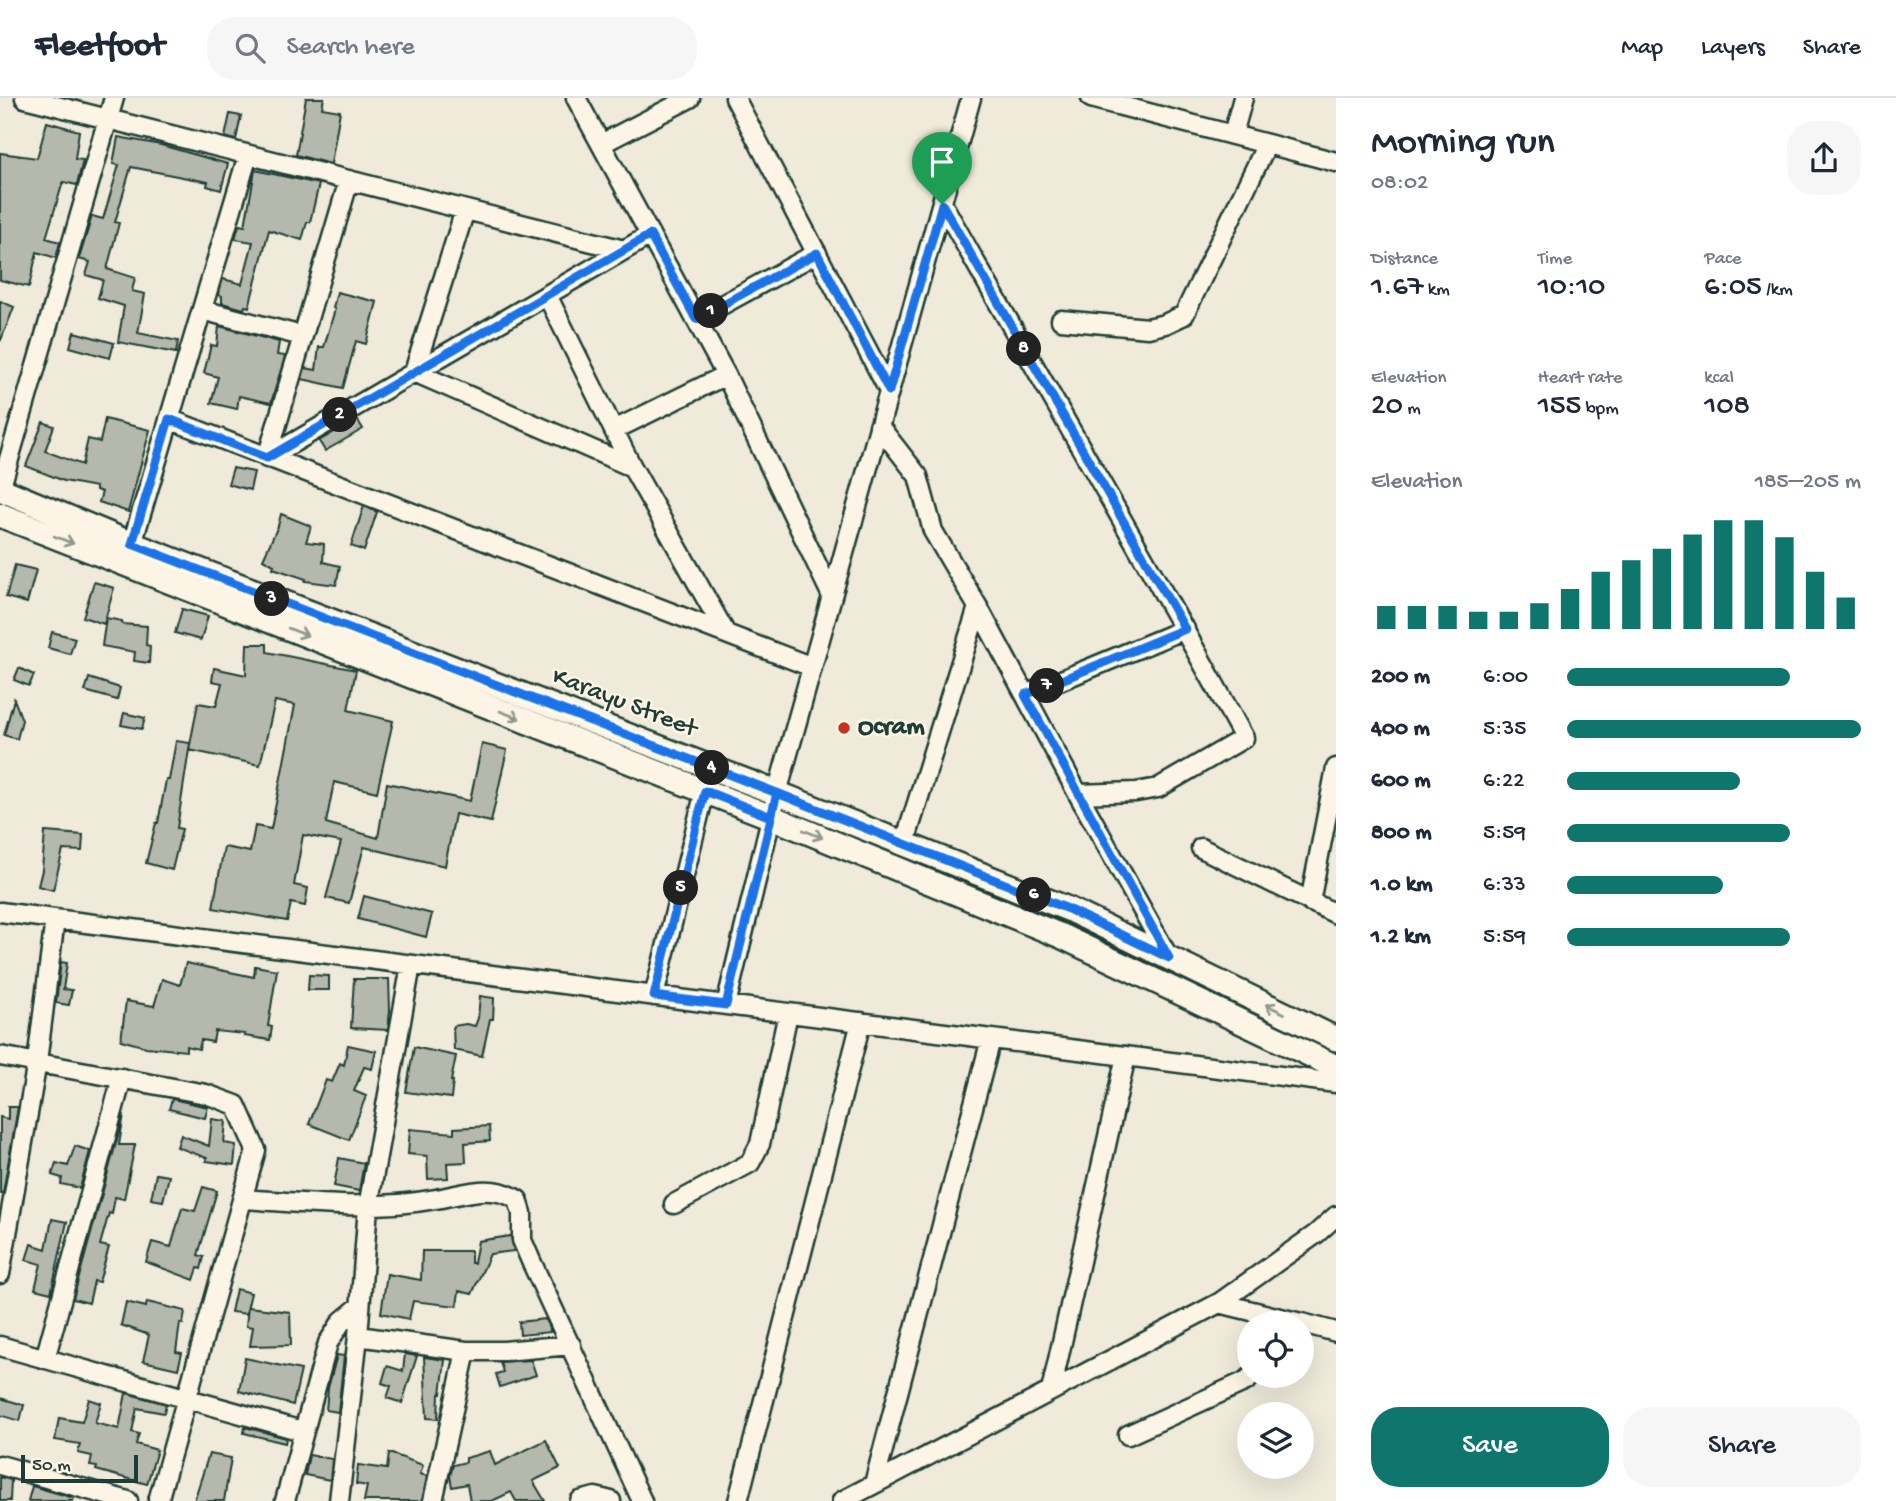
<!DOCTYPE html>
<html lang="en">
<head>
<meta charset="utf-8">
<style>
	:root { --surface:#fff; --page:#f6f6f7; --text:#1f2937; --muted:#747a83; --line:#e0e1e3; --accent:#0f766e }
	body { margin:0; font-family:"Gochi Hand",sans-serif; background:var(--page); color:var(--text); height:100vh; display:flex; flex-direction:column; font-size:26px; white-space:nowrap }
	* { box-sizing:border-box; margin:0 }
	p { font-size:23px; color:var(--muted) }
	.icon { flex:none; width:38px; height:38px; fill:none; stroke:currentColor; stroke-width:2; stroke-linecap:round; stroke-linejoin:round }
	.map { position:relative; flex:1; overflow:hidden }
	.panel { display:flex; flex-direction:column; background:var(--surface); width:560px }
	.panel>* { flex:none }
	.fabs { position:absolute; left:1237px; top:1213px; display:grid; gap:14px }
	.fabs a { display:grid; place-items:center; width:77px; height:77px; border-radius:50%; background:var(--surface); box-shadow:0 7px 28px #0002; font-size:35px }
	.scale { position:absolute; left:21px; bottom:18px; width:117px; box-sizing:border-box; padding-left:7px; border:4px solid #1f3d34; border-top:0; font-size:19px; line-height:24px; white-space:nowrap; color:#1f3d34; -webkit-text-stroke:5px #fcf5e5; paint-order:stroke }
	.pin { position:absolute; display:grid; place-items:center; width:60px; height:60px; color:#fff; margin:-72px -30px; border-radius:50% 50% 50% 0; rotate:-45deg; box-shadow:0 0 7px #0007 }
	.pin .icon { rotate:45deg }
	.km { position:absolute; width:35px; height:35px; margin:-18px; border-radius:50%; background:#222; color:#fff; font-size:19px; line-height:35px; text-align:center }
	.round { display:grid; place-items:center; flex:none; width:74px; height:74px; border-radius:28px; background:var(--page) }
	.head { display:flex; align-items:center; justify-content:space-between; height:119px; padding:0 35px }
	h1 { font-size:38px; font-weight:600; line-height:52px }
	.metrics { display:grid; grid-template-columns:repeat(3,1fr); gap:10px; height:119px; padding:7px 35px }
	.metrics div { display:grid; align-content:center }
	.metrics b { font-size:30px; font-weight:600 }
	.metrics small { font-size:19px; font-weight:400 }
	.metrics p { font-size:19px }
	.chart { height:196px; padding:14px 35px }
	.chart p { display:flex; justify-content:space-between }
	.chart svg { width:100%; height:126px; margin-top:7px; stroke:var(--accent); stroke-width:6 }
	.action { display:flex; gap:14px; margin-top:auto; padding:14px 35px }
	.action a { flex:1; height:80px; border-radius:28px; background:var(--accent); color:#fff; font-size:28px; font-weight:600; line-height:80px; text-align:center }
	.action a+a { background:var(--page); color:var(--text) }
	ul { padding:0 35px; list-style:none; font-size:23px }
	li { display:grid; grid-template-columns:112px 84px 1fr; align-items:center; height:52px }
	li i { height:18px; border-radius:9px; background:var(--accent) }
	header { display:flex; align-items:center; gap:42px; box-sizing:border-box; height:98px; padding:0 35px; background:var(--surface); border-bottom:2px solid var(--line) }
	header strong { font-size:33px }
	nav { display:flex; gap:38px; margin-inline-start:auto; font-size:24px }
	.search { width:490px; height:63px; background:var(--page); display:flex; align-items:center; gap:18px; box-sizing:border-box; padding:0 24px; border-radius:28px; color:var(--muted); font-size:26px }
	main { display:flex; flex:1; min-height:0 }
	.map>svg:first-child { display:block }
	.building { fill:#b5b9ad; stroke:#1f3d34; stroke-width:2 }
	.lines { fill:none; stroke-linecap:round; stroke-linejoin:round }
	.minor-casing { stroke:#1f3d34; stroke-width:23 }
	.major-casing { stroke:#1f3d34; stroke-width:28 }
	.minor { stroke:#fcf5e5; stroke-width:18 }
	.major { stroke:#fcf5e5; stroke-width:23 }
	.oneway { stroke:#8e998c }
	.route-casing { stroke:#fff; stroke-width:14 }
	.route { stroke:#1a73e8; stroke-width:9 }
	.poi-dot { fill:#c8321e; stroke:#fcf5e5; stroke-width:2.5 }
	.labels { text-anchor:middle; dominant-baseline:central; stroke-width:5; stroke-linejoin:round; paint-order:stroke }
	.street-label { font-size:26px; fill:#1f3d34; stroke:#fcf5e5 }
	.poi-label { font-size:26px; font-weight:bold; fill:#1f3d34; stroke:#fcf5e5; text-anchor:start }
</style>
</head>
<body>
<header>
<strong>Fleetfoot</strong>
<div class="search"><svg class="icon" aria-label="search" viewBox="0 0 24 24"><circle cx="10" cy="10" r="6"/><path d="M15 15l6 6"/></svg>Search here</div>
<nav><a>Map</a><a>Layers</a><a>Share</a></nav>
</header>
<main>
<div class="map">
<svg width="1336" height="1403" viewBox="0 0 1336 1403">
	<rect width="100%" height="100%" fill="#efeada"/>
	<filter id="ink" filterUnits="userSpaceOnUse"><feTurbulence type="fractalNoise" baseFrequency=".0143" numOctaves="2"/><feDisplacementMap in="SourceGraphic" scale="14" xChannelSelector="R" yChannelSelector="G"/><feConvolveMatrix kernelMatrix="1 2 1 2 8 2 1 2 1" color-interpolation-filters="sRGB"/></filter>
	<g filter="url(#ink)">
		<path class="building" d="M306,0H324L322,10L340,13L331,66L296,57Z
			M230,16L241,18L236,42L225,39Z
			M47,24L79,33L75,61L83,62L77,87L63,84L46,140L60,144L56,160L37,154L29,189L0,182V55L37,60Z
			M118,39L161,47L228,66L221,92L207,88L208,84L131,69L115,124L119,125L107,171L135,180L132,193L145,196L138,235L178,243L176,255L118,244L124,208L98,200L103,182L86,177L90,164L79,161L92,118L103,121L119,67L113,66Z
			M255,72L319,86L310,124H307L302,142L269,132L249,209L245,208L244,211L222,205V198L218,197L223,181L242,186L253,144L235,141L239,127L245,128Z
			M337,194L377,204L366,246L356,243L343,290L302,281L305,270L316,272L319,249H324L335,211L333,210Z
			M0,203L14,209L1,242L0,241Z
			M219,228L279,244L277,257L285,258L271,305L239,298L237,311L211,305L218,279L204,275L211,247L217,248Z
			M74,234L114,245L110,260L70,249Z
			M105,321L150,332L128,414L99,404L102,394L96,392V389L64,383L26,368L43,324L54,328L45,353L82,367L88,341L100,344Z
			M357,321L363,331L325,353L319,343Z
			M233,370L254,374L250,392L228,386Z
			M364,408L377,414L364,453L351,448Z
			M281,416L311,428L306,444L324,446L323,464L340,468L336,487L305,483L306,481L273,470L274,467L263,461L278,428Z
			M15,467L36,472L27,505L6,499Z
			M94,484L114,490L104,526L83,519Z
			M182,511L208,518L201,542L175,535Z
			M106,520L122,523V526L147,528L146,547L150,548L149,565L134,563L135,554L102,548Z
			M52,534L75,540L70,556L48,550Z
			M247,546H267V554L356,572L348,612L393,623L377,694L334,684L326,725L378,740L387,685L470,703L482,646L507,652L491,724L455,716L445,768L364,749L349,805L326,800L341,744L303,737L294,787L308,790L305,808L291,805L287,823L213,810L224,749L250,754L255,728L271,731L295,607L275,603L260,667L189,652L198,605L216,608L222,585L212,583L214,570L246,577Z
			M19,570L34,577L29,588L14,582Z
			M89,580L120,590L117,602L85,593Z
			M14,601L22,622L17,641L4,637Z
			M124,615L145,620L142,631L121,627Z
			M176,643L190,645L177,730L182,731L172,772L146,765L156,725H158L166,682H169Z
			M45,734L83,737L82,753L63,752L53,792L38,788L42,772Z
			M364,798L432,816L426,839L358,821Z
			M61,864L67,865L63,891L72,892L69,907L56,905Z
			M186,865L254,879L255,868L277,872L268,928L272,929L270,942L244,938L245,936L215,933L213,944L201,942L199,951L186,948V953L146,949L121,942L126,903L154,908L162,881L180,887Z
			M309,877L329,878V892H308Z
			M354,881H389L390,912L388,932L351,930Z
			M480,898L494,900L493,921H490L482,958L454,952L453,928L466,926L475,928L478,920Z
			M348,947L376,953L372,971L364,969L354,993L366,998L349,1042L309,1026L326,982L332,984L340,965L344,967Z
			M414,949L456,958L451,983H453L451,1000L406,994Z
			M172,1001L208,1009L205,1020L169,1011Z
			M8,1009H18L3,1095H0V1019L8,1021Z
			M124,1016L119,1047H135L124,1101L115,1099L112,1116L109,1115L100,1147L109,1149L99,1184L94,1183L89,1205L73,1201Z
			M212,1021L226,1023L224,1045L236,1047L234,1067L206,1063L207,1060L177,1049L181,1037L209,1048Z
			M489,1028L490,1043L465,1045L466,1064L447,1065L448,1080L428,1081L427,1058L408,1056L410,1031L454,1035V1030Z
			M75,1048L90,1053L80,1090L61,1086L62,1080L52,1077L56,1065L68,1068Z
			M339,1060L364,1065L359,1093L334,1088Z
			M156,1076L169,1078L163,1103L151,1101Z
			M203,1089L217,1093L198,1157L204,1159L201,1171L198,1170L194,1182L146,1164L152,1144L171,1149L182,1110L195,1113Z
			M52,1121L67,1124L51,1195L35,1191L41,1166L26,1162L31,1146L46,1151Z
			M511,1138L514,1153L490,1156L472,1196L459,1193L457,1208L413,1203L409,1221L381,1215L387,1176L421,1182L422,1153H471V1165H474L478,1143Z
			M236,1191L251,1195L246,1216L231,1214Z
			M126,1204L146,1209L147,1204L185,1213L183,1226L180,1225L176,1254L182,1255L178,1271L143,1263L149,1237L121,1227Z
			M248,1209L290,1214L291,1247L250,1248L253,1229L246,1228Z
			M545,1221L551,1234L520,1237L519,1224Z
			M405,1256L417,1258L402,1305L387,1300L391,1288L382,1285L387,1268L403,1273Z
			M337,1257L344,1258L338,1314L326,1312L328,1290Z
			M424,1259L445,1262L441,1296H439L438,1321L427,1320Z
			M245,1260L301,1272L293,1307L239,1293Z
			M531,1262L536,1277L500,1289L496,1276L503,1274L500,1264Z
			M126,1295L166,1306L164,1315L137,1310L132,1334L139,1336L136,1346L157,1352L147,1386L96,1372L97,1369L90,1368L92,1358L78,1355L80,1346L55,1342L59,1320L82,1324L89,1301L101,1305L95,1325L119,1331Z
			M0,1300L24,1307L20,1323L0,1317Z
			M245,1329L286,1340L285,1345L244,1335Z
			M546,1342L560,1370L533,1383L545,1403H516L511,1394L492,1403H470L467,1386L452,1389L450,1378L453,1367L466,1364V1360L490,1353L495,1367Z
			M389,1355L423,1367L420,1376L427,1378L422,1403H364L367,1388L356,1386L358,1367L387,1371Z
			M209,1356L231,1360L224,1403H194Z
			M309,1357L332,1361L330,1382L305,1377Z
			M0,1379L11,1382L10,1403H0Z
			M32,1388L74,1400L73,1403H28Z"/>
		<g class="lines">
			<defs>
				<path id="minor" d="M25,0L624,152
					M576,0L726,277L832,498
					M735,0L889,293
					M1091,0L1336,64
					M1233,36L1243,0
					M601,46L690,0
					M942,105C1042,284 1146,460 1244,640L1158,690L1136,694L1078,696
					M465,112L414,274L632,369
					M547,197L632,369L725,534
					M202,212L302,238
					M696,221L817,155
					M1061,222L1148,230L1165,226L1184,217L1267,46
					M169,321L812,569
					M879,328L918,378L933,433L978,509L1078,696L1169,860
					M614,332L726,277
					M267,360L650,137
					M267,360L349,82
					M0,392L114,0
					M132,446L248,57
					M1025,597L1185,531
					M904,747L978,509
					M1201,750L1336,816
					M1310,804L1336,670
					M0,814L1336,985
					M654,898L705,693
					M726,907L777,695L971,0
					M0,958L206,996L236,1007L256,1052L158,1403
					M243,1101C308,1105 370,1113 436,1101C465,1096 492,1085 518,1102L522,1115V1142L531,1163L642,1403
					M674,1106L750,1065L760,1046L788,915
					M0,1176L37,964L55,821
					M1219,1205L1301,1225
					M1302,1225L1336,1234
					M358,1238L466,1253H504L571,1247
					M0,1248L302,1333
					M45,1261L122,980
					M1051,1293L1126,958
					M1128,1337L1246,1283L1252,1278
					M0,1367L128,1403
					M874,1386L991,941
					M285,1403L328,1245L342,1223L360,1208
					M339,1403L358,1238L368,1109L411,867
					M433,1403L466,1253
					M580,1403L595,1399L611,1403
					M738,1403L861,924
					M842,1403L1219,1205L1316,1136L1336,1118"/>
				<path id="major" d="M0,391L132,446L777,695L1068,811L1336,941
					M0,417L771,719L1061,838L1336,969"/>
			</defs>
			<use href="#minor" class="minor-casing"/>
			<use href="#major" class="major-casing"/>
			<use href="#minor" class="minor"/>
			<use href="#major" class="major"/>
		</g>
		<defs><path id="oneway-shaft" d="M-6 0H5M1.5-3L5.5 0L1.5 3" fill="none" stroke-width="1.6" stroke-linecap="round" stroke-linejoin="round" transform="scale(1.75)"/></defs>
		<g class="oneway">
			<use href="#oneway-shaft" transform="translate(64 442) rotate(21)"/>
			<use href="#oneway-shaft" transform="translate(298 534) rotate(21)"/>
			<use href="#oneway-shaft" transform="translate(510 617) rotate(21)"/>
			<use href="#oneway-shaft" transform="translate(813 736) rotate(22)"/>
			<use href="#oneway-shaft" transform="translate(1275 911) rotate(-154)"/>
		</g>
	</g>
	<g class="lines" filter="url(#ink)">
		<defs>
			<path id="route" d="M942,106L889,293L817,155L696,221L650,137L267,360L169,321L132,446L777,695L726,907L654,898L705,693L771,719L777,695L1068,811L1169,860L1025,597L1185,531L942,106"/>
		</defs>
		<use href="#route" class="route-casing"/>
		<use href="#route" class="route"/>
	</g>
	<circle class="poi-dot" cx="844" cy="630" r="7"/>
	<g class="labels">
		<g class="street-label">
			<text transform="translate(624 606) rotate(21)">Karayu Street</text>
		</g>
		<g class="poi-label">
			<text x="858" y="630">Ocram</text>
		</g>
	</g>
</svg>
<div class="fabs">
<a><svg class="icon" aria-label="locate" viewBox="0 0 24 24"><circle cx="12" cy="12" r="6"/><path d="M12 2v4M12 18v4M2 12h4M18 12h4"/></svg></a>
<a><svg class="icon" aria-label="layers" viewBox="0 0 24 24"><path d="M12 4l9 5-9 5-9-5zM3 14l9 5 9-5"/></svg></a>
</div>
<div class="scale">50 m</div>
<div class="pin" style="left:942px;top:106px;background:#1e9e55"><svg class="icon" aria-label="arrive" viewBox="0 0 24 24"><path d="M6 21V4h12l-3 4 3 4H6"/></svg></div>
<b class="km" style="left:711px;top:213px">1</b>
<b class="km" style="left:340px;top:317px">2</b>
<b class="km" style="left:272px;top:501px">3</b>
<b class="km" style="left:712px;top:670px">4</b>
<b class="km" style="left:681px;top:790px">5</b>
<b class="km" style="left:1034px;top:797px">6</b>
<b class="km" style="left:1047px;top:588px">7</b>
<b class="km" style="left:1024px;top:251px">8</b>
</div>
<section class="panel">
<div class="head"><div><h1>Morning run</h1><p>08:02</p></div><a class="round"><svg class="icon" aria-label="share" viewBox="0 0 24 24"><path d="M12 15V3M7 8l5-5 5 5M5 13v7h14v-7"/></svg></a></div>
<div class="metrics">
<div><p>Distance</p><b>1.67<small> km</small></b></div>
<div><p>Time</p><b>10:10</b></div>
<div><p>Pace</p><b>6:05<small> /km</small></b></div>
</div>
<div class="metrics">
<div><p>Elevation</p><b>20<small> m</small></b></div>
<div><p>Heart rate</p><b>155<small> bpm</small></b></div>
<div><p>kcal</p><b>108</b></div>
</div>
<div class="chart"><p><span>Elevation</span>185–205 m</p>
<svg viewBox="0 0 160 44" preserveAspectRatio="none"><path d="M5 44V36M15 44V36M25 44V36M35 44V38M45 44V38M55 44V35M65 44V30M75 44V24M85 44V20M95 44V16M105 44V11M115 44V6M125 44V6M135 44V12M145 44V24M155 44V33"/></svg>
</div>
<ul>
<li><b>200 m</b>6:00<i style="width:76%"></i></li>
<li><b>400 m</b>5:35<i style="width:100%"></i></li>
<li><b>600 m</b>6:22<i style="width:59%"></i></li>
<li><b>800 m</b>5:59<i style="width:76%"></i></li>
<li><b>1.0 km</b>6:33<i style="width:53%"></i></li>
<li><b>1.2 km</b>5:59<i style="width:76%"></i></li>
</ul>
<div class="action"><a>Save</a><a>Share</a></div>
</section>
</main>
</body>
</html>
